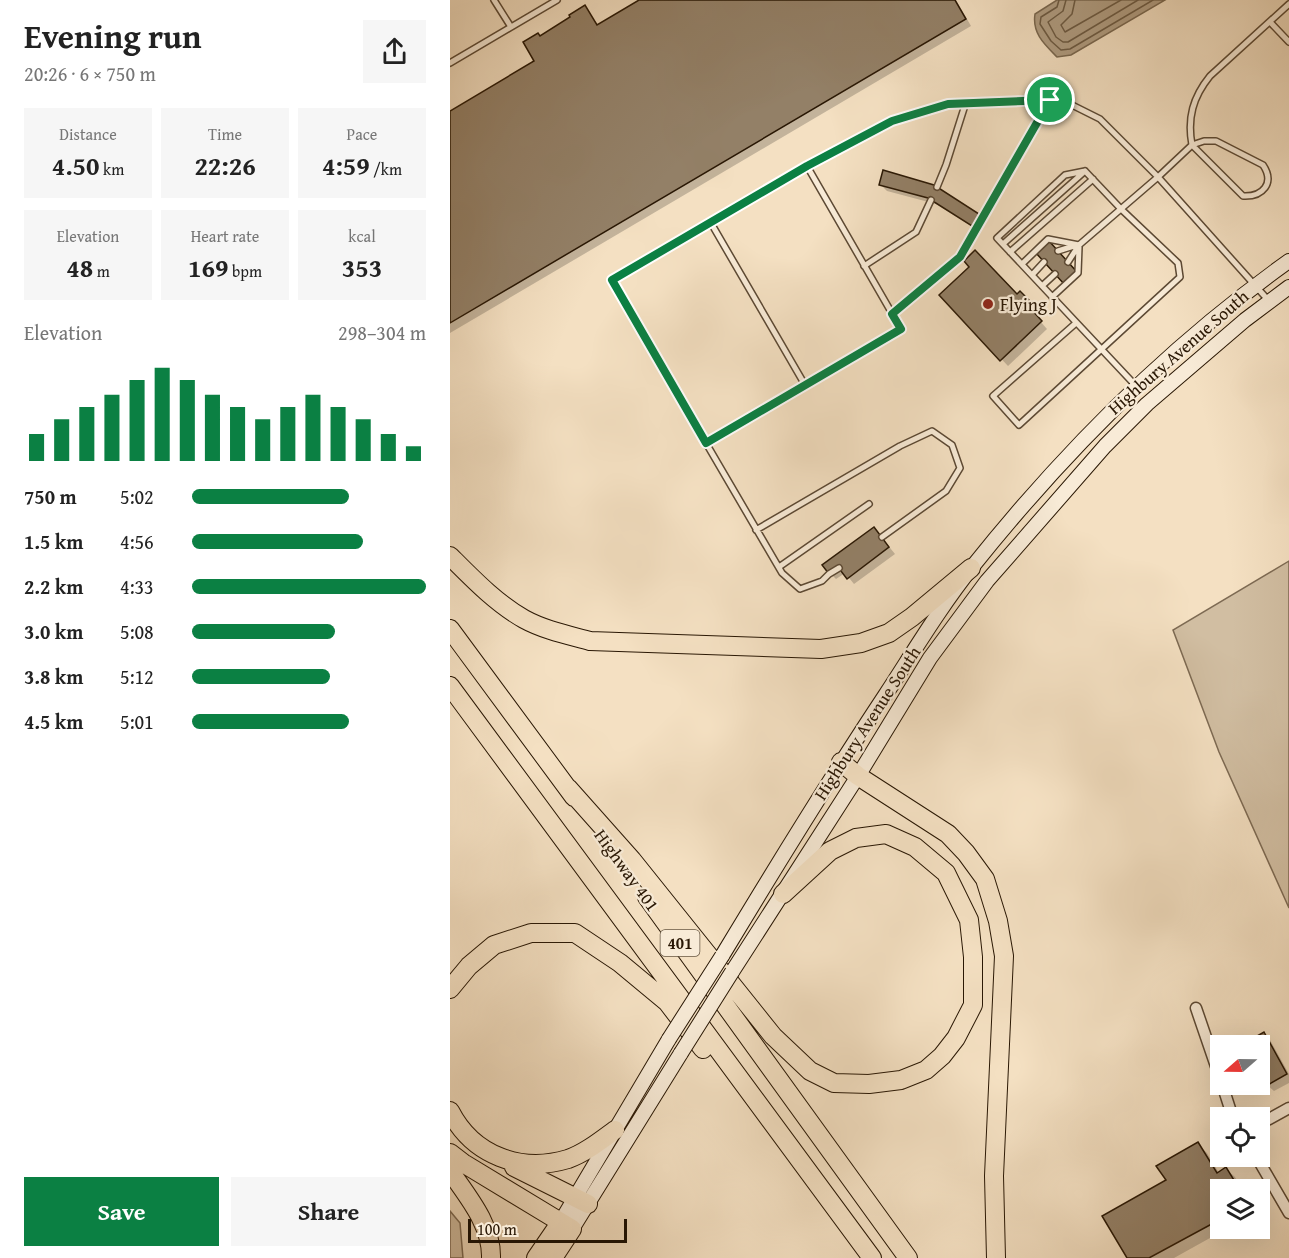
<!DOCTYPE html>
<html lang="en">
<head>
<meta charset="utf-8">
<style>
	:root { --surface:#fff; --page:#f6f6f6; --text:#222; --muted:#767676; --accent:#0b8043 }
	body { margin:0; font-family:"Gentium Book Plus",serif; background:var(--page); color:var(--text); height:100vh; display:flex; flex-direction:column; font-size:22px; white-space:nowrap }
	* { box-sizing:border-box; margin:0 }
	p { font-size:20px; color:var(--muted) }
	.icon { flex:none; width:33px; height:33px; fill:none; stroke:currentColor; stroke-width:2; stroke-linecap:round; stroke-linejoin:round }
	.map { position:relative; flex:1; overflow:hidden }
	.details { display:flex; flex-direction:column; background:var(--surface); width:450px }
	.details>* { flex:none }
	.needle { width:39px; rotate:250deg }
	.fabs { position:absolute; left:760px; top:1035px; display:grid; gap:12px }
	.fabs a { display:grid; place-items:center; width:60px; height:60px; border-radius:0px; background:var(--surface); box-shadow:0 6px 24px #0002; font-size:30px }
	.scale { position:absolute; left:18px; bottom:15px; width:159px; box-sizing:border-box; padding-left:6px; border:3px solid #291704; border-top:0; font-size:16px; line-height:21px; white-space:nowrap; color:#291704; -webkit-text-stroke:4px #f8ebd7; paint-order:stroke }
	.pin { position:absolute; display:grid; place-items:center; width:51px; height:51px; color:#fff; margin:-26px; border:3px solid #fff; border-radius:50%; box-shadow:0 2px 6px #0007 }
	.round { display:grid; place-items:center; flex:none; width:63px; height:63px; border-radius:0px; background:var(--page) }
	.summary { display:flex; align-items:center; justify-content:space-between; height:102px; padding:0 24px }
	h1 { font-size:33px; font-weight:700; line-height:45px }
	.stats { display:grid; grid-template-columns:repeat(3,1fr); gap:9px; height:102px; padding:6px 24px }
	.stats div { display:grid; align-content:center; border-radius:0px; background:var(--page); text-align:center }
	.stats b { font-size:26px; font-weight:700 }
	.stats small { font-size:16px; font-weight:400 }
	.stats p { font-size:16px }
	.chart { height:168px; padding:12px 24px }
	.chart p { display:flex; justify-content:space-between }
	.chart svg { width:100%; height:108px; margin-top:6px; stroke:var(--accent); stroke-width:6 }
	.button { display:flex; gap:12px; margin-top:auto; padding:12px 24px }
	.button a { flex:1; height:69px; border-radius:0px; background:var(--accent); color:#fff; font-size:24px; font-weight:700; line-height:69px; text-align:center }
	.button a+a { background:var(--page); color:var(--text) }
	ul { padding:0 24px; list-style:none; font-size:20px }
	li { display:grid; grid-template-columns:96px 72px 1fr; align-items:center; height:45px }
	li i { height:15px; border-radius:8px; background:var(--accent) }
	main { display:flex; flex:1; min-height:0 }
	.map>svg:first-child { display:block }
	.green { fill:#d1bea2; stroke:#7d6a53; stroke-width:1.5 }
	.water { fill:#af9c81; stroke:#79674f; stroke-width:1.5 }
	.shadow { fill:#0003 }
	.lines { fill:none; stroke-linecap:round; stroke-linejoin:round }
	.shore { stroke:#6c5a42; stroke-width:1.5 }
	.building { fill:#938067; stroke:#291704; stroke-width:1.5 }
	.lane-casing { stroke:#5c4934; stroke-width:8 }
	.street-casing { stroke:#5c4934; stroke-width:13 }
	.secondary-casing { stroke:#291704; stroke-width:16 }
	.highway-casing { stroke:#291704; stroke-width:20 }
	.lane { stroke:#f8ebd7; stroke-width:5 }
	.street { stroke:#f8ebd7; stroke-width:10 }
	.secondary { stroke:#f8ebd7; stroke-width:14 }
	.highway { stroke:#f4e0c2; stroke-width:18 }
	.secondary-bridge-casing { stroke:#291704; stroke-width:16; stroke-linecap:butt }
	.secondary-bridge { stroke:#f8ebd7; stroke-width:14 }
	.route-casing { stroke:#fff; stroke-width:12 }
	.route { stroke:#0b8043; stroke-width:8 }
	.poi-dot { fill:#8f2418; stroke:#f8ebd7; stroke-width:2 }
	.labels { text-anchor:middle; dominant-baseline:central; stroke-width:4.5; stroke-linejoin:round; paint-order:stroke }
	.shield { fill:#f8ebd7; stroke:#675743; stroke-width:1.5 }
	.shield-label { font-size:16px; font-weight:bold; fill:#291704 }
	.poi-label { font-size:18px; fill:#291704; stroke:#f8ebd7; text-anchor:start }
	.street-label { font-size:18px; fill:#291704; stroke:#f8ebd7 }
</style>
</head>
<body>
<main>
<section class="details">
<div class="summary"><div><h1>Evening run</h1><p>20:26 · 6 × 750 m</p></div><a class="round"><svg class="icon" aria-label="share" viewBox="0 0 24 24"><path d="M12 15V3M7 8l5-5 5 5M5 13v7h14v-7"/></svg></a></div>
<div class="stats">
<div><p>Distance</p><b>4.50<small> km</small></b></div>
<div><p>Time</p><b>22:26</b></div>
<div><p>Pace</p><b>4:59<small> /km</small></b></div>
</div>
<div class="stats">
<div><p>Elevation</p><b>48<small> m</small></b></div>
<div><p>Heart rate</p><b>169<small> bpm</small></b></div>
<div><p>kcal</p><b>353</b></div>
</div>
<div class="chart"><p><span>Elevation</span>298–304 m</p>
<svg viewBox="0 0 160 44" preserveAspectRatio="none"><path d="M5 44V33M15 44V27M25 44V22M35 44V17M45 44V11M55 44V6M65 44V11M75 44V17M85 44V22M95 44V27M105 44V22M115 44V17M125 44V22M135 44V27M145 44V33M155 44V38"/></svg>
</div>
<ul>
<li><b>750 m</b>5:02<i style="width:67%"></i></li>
<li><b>1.5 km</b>4:56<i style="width:73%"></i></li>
<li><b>2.2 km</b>4:33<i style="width:100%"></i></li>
<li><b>3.0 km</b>5:08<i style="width:61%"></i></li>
<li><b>3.8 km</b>5:12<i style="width:59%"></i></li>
<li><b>4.5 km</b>5:01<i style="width:67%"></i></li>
</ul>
<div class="button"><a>Save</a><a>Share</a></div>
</section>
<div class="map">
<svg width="839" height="1258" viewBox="0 0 839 1258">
	<rect width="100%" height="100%" fill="#f4e0c2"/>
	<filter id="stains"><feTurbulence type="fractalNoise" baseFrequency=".00333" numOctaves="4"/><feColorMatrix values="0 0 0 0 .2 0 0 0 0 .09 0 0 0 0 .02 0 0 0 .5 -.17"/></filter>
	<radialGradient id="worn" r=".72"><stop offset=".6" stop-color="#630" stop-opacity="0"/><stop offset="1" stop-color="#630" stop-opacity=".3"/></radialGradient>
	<path class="green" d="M839,561V908L769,752L723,630Z
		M0,1211L10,1223L13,1258H0Z"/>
	<path class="water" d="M607,0H715L621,55L607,57C594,44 582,33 585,14Z"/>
	<path class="shadow" d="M192,0H506L521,26L0,333V112L86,62L90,37L135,7L148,25Z
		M430,184L484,187L528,215L535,222L529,231L486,204L437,191Z
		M491,295L577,299L586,310L583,313L597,329L558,366Z
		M424,528L445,554L404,584L395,573L386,579L380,573Z
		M813,1034L820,1040L839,1074V1083L824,1091L817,1085L810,1071V1046L795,1045Z
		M748,1144L757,1153L769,1173L776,1169L785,1177L792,1190H771V1228H778L724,1258H679L718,1181Z"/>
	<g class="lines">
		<path class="shore" d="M609,0L607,7L591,17L590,24L601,41L611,50L620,49L703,0
			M616,0L613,11L598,22L606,37L613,42H618L688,0
			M625,0L622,14L611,25L615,32L671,0"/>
	</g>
	<path class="building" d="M189,0H505L516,19L0,323V111L84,61L73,42L88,33L90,36L120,17L119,15L135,5L147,25Z
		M433,170L484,185L529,214L522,226L478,198L429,185Z
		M599,241L627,272L614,284L586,253Z
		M525,250L567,294L570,291L581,302L578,306L592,321L550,361L489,295L519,267L514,261Z
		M424,527L439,547L397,579L388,567L379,574L372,565Z
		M814,1032L837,1074L816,1086L810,1075V1046L793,1044Z
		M748,1142L767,1173L776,1167L790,1190H771V1219L699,1258H677L652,1216L716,1180L706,1166Z"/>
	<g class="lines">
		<defs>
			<path id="lane" d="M44,0L61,27
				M820,22L839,42
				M0,63L107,0
				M754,141H766L813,165C825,183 813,197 793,196L742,145Z
				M635,171L615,175L547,238L686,386
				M487,187L496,165L516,102
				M553,244L634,172
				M608,251L627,245
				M560,252L643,179
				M618,262L629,245L708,177L742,145C737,118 743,97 760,76L839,4
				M572,264L598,239L629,245
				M414,266L466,232L481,200
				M582,275L594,262
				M592,286L605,274
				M602,297L628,273L629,247
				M442,314L510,257L600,100
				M626,323L543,396L569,425L730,277L728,263L671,209L635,171
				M355,385L261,223L357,166
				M256,443L162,280L261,223
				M306,530L450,446L482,431L502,445L510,468L496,491L432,537
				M329,567L419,504
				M389,568L379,574L372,581L350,589L332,573L256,443L451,329L357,166L442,121L498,104L600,100L624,106L650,119L708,177L819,301"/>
			<path id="street" d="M746,1008L771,1081
				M772,1084L783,1118
				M810,1124L839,1108
				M806,1156L839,1213"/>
			<path id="secondary" d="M272,956C325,868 379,780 436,694C464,651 491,606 523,566C615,451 718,347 839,261
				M282,972L408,776L480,658L537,581L655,446L697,404L795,320L839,287
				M110,1223L219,1039
				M122,1229L231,1053"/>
			<path id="highway" d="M0,556C23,579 46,603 74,619C94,630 118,635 140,641L371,649L411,643L439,633L462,617L521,568
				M0,629L124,797
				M0,686L422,1258
				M391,762L408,776L498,834L516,853L535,879L548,921L554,956L544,1176L546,1258
				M118,788L182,860L323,1036L360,1071L384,1083L419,1084L451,1080L476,1070L492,1056L506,1038L523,1005V957L519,920L496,873L465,847L436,834L406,838L380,851L333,894
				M197,897L458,1258
				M0,989L19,966L44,945L81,933H125L170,963L217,1002L253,1049
				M0,1111C23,1156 71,1173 118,1159C135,1153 150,1141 165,1130
				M0,1153L13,1163L122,1229L103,1258
				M64,1167L138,1204
				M0,1171C18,1197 42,1225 41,1258
				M86,1258L110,1223"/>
		</defs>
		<use href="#lane" class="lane-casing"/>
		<use href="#street" class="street-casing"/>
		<use href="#secondary" class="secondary-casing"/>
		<use href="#highway" class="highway-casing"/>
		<use href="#lane" class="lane"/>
		<use href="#street" class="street"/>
		<use href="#secondary" class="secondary"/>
		<use href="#highway" class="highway"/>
		<defs>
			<path id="secondary-bridge" d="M219,1039L272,956
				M231,1053L282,972"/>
		</defs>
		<use href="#secondary-bridge" class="secondary-bridge-casing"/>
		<use href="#secondary-bridge" class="secondary-bridge"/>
	</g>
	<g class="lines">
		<defs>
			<path id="route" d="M600,100L510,257L442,314L451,329L256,443L162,280L357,166L442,121L498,104Z"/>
		</defs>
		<use href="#route" class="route-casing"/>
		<use href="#route" class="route"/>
	</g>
	<circle class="poi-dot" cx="538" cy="304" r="6"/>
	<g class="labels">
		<rect class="shield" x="210.5" y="930" width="39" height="26" rx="4.5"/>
		<g class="shield-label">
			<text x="230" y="943">401</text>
		</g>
		<g class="poi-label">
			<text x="550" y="304">Flying J</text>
		</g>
		<g class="street-label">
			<text transform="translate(728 352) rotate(-41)">Highbury Avenue South</text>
			<text transform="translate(417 723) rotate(-57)">Highbury Avenue South</text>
			<text transform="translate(177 870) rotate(54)">Highway 401</text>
		</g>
	</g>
	<rect width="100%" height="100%" filter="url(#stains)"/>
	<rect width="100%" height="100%" fill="url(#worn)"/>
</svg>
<div class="fabs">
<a><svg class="needle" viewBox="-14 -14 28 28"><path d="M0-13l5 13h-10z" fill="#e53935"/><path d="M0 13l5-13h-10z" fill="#767676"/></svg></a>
<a><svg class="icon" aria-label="locate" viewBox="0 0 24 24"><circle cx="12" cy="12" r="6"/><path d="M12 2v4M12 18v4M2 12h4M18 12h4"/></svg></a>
<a><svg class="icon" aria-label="layers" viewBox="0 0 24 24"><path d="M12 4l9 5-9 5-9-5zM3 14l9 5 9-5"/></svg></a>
</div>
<div class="scale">100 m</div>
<div class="pin" style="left:600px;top:100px;background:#1e9e55"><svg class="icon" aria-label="arrive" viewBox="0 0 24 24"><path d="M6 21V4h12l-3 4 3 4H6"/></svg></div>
</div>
</main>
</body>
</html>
